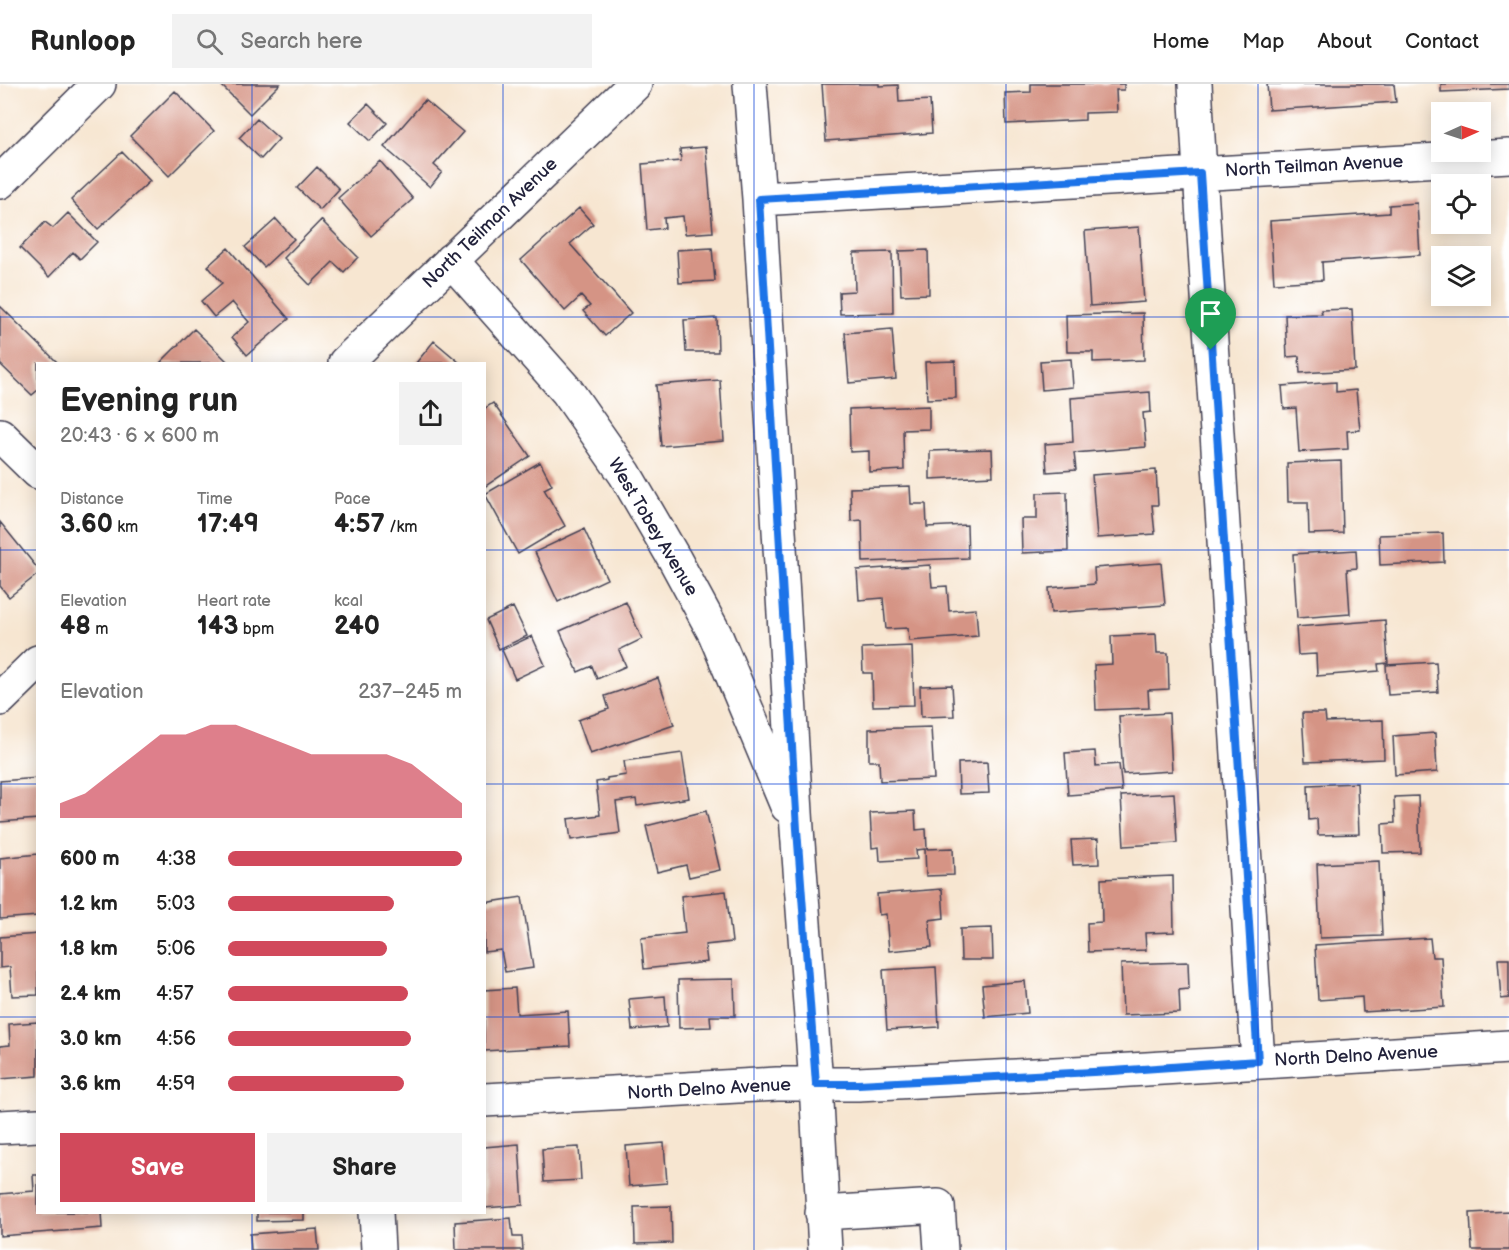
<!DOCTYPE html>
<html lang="en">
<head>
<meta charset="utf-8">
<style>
	:root { --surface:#fff; --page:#f2f2f2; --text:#222; --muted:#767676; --line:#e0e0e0; --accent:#d1495b }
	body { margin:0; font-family:"Balsamiq Sans",sans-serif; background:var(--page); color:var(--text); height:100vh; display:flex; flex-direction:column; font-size:22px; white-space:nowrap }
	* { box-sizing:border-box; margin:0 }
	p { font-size:20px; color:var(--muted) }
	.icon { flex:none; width:33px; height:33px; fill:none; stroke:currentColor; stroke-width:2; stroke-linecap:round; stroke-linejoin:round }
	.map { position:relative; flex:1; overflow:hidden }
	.details { position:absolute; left:36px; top:278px; width:450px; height:852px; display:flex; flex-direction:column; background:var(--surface); border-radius:0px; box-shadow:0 3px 15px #0003 }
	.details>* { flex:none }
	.needle { width:39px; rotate:87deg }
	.controls { position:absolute; left:1431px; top:18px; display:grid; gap:12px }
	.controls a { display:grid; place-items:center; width:60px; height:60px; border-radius:0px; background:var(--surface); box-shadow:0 3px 15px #0003; font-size:30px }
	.pin { position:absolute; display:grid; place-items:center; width:51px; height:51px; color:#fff; margin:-62px -26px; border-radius:50% 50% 50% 0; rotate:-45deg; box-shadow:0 0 6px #0007 }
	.pin .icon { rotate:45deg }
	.round { display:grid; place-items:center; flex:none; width:63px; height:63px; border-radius:0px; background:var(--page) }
	.headline { display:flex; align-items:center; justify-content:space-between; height:102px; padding:0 24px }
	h1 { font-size:33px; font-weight:800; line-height:45px }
	.stats { display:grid; grid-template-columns:repeat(3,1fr); gap:9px; height:102px; padding:6px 24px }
	.stats div { display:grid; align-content:center }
	.stats b { font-size:26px; font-weight:800 }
	.stats small { font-size:16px; font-weight:400 }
	.stats p { font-size:16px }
	.chart { height:168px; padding:12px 24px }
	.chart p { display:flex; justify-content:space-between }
	.chart svg { width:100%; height:108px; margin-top:6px; fill:var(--accent); opacity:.7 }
	.button { display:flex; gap:12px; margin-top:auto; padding:12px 24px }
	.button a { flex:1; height:69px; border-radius:0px; background:var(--accent); color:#fff; font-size:24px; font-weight:800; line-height:69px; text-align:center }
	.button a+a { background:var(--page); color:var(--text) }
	ul { padding:0 24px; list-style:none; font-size:20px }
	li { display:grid; grid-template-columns:96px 72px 1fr; align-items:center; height:45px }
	li i { height:15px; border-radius:8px; background:var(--accent) }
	header { display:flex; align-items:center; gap:36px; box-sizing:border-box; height:84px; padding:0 30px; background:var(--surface); border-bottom:2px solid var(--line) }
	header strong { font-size:28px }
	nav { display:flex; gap:33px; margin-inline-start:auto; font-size:21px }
	.search { width:420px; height:54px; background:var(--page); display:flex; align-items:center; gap:15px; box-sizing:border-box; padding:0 21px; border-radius:0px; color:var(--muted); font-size:22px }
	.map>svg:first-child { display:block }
	.building { fill:#d59485 }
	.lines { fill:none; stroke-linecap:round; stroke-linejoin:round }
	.minor-casing { stroke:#423f52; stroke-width:36 }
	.minor { stroke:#fff; stroke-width:33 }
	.route-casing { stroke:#fff; stroke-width:12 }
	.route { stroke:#1a73e8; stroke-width:8 }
	.grid { fill:none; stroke:#1d4ed8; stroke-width:1.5; stroke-opacity:0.55 }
	.labels { text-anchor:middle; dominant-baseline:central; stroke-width:5; stroke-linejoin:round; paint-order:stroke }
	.street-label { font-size:18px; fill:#22223b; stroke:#fff }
</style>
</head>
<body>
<header>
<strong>Runloop</strong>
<div class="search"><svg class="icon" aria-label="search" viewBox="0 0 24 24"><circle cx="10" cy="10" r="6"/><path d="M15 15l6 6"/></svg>Search here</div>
<nav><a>Home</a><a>Map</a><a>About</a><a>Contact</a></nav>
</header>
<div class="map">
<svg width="1509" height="1166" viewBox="0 0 1509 1166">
	<rect width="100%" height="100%" fill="#fff"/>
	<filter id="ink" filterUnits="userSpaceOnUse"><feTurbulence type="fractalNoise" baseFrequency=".0167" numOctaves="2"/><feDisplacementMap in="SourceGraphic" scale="12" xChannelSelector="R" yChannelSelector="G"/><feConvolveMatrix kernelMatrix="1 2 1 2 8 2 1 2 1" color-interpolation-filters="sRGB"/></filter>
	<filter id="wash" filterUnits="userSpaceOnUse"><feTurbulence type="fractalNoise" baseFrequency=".008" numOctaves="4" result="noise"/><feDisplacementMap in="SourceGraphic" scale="24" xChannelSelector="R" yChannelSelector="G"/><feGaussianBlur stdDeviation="1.35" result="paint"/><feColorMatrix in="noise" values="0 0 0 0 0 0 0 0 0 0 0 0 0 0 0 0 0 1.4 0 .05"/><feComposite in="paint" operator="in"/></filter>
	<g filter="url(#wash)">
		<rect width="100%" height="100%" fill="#f7e6d1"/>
		<g id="blocks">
			<path class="building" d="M220,0H280L250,30Z
				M822,0H879V2L898,1L899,18L930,16L932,49L826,57Z
				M1031,0H1124V6H1116L1117,28L1085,29V36L1006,40L1005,9L1031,8Z
				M1267,0H1394L1396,18L1269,26Z
				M1441,0H1509V5L1441,8Z
				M175,7L214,47L169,92L130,52Z
				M425,16L463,48L434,81L442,88L430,103L384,63Z
				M368,20L387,39L370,57L350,38Z
				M257,35L279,55L261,75L239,54Z
				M706,63L713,148L685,150L683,132L664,134L665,144L647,146L642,80L681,77L680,65Z
				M122,68L150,97L98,145L71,116Z
				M380,77L413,115L371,152L338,114Z
				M317,83L339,105L320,126L297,104Z
				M1417,119L1420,171L1322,178L1323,196L1274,199L1270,137L1389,129V121Z
				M579,124L593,140L570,160L631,229L605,252L583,227L590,222L581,212L565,227L521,176Z
				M68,129L97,158L80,175L73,168L49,193L20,164L45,138L53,144Z
				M276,135L294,155L264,183L245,163Z
				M321,136L358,173L344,188L333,178L310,201L284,174Z
				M1139,143L1144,218L1090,222L1085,147Z
				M228,164L289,235L247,271L232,253L249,238L232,218L214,233L201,217L222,199L208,182Z
				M712,164L715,197L679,199L677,166Z
				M928,166L929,210L901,211L899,167Z
				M892,168L893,229L840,230L839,208L855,207L854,169Z
				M0,222L58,279H38V306L32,311L0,280Z
				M1352,225L1355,286L1300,289L1299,272L1287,273L1285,231L1322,230L1321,226Z
				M1143,229L1144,276L1093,278V268H1067L1066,231Z
				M717,234L718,268H686L684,236Z
				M194,245L229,279H160Z
				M892,245L896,295L849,299L845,249Z
				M434,257L460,279H416Z
				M1071,275L1073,303L1042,306L1040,277Z
				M955,277L956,314L927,315L925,278Z
				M720,296L724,357L661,362L656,301Z
				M1336,298V308L1356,306L1360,346L1347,347L1348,365L1299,368L1296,324L1284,325L1282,302Z
				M1150,308L1151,328L1143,329L1146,363L1074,369L1076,386L1047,388L1045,360L1073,358L1071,314Z
				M493,319L530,372L484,403V325Z
				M929,322V345L903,346L904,386L869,388V367L850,368L849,325Z
				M992,365L993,392L930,395V367Z
				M1341,377L1343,449L1309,450L1308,418H1288L1287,379Z
				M540,378L552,401L544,405L565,442L518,470L485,410Z
				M1156,386L1158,421H1152L1155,450L1097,454L1092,391Z
				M910,402L911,420H926L927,443L967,441L968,474L863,478L862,436L851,437L850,404Z
				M1067,408L1068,467L1022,469L1021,435H1037V409Z
				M0,438L38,485V490L9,513L0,502Z
				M584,445L607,495L558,518L535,468Z
				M1443,449L1444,478L1380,481L1379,451Z
				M1356,466L1357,484L1347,485L1350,530L1297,534L1293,470Z
				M1161,479L1165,521L1051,529L1049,504L1095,500L1094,484Z
				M930,481L932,503L947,502L949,527L976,525L978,552L909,557L908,544L886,545L883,514L859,516L857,486Z
				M626,518L642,555L619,566L626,582L597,595L592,582L578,588L560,547Z
				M513,523L527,552L499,565L486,536Z
				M1385,536L1388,579L1378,580L1379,587L1317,592L1316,570L1298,571L1296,543Z
				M1156,550L1157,569H1168L1169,605L1148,606L1149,624L1096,626L1094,581L1112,580L1111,552Z
				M532,552L545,581L515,595L502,566Z
				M912,562L914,621L873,622L872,589H863L862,564Z
				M1436,578L1438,608L1388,611L1386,581Z
				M658,594L674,641L590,670L578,636L609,625L605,612Z
				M952,601L954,632L921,633L920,602Z
				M1169,629L1172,687L1123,690L1119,632Z
				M1302,629H1325L1326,638L1383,636L1384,675L1305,678Z
				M931,643L934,695L880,697L879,677H869V645Z
				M1435,649L1437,688L1395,691L1393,652Z
				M1095,667L1096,682L1119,680L1122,707L1068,711L1065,669Z
				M682,669L689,714L637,722L636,715L616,718L620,749L571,756L568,735L600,731L596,698L607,696V694L626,691L624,677Z
				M987,678L989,709L959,710L958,679Z
				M38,694V735L0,738V697Z
				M1357,699L1359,750L1318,751L1317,735L1309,736L1308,701Z
				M1174,709L1177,759L1124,762L1121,712Z
				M1418,712L1420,768L1383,769L1382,740L1395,739L1394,713Z
				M706,727L720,786L689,793L686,781L657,788L646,742Z
				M915,727L916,746L926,745L927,765H926L953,764L954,791L926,792L925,765L916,766L917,775L880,777L879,763L872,764L870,729Z
				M1098,755L1099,780L1073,781L1071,756Z
				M38,770V832L0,835V774Z
				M1379,777L1382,852L1320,854L1317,780Z
				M1173,792L1174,848L1145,849L1146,866L1088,868L1087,839L1102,838L1101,795Z
				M942,805L944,834L929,836L932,863L889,867L886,830L879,831L877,810Z
				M726,807L732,858L705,861L707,878L644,885L641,854L685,849L681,812Z
				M522,813L533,884L505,888L501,866L484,868V819Z
				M992,844L993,876H961L960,845Z
				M38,850V911L12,912L10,883L0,884V853Z
				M1430,854L1432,873H1441L1444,923L1363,928L1362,913L1318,916L1315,861Z
				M1498,875H1509V914L1501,915Z
				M1188,878L1189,905L1179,906L1180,929L1123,931L1121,880Z
				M936,883L939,943L887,946L883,886Z
				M734,895L735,932H710L711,943L679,944L678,896Z
				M1025,897L1028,929L985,933L982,901Z
				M515,904L517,930L568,927L570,962L484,967V906Z
				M665,912L667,943L632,946L629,915Z
				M38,938V992L0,995V962L10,961L9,940Z
				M664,1059L667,1099L629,1102L626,1062Z
				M519,1060L523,1121L484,1124V1063Z
				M579,1063L581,1096L544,1098L542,1065Z
				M33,1091H38V1128H101L102,1144L0,1152V1110L34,1107Z
				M671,1122L672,1159L635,1160L634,1123Z
				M1509,1127V1166H1472L1470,1129Z
				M257,1128H304V1136L257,1137Z
				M511,1134L513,1153H522L523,1166H456L455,1138Z
				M317,1145L319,1166H251L250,1150Z"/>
		</g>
	</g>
	<g filter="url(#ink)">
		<use href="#blocks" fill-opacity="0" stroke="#423f52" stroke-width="1.5"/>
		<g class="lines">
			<defs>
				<path id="minor" d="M750,0L759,115L797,745L816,1000L825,1166
					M1195,0L1200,89L1258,977
					M0,98L99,0
					M759,115L1509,72
					M451,176L567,307L625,390L675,476L715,550L787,722
					M345,279L635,0
					M0,351L38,388
					M0,615L38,578
					M484,1016L777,1000H858L1113,987L1509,963
					M0,1043L38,1041
					M376,1128L378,1166
					M822,1129L938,1122L941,1166"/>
			</defs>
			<use href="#minor" class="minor-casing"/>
			<use href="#minor" class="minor"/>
		</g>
	</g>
	<g class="lines" filter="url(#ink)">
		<defs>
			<path id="route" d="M1200,89L1258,977L1113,987L858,1000H816L797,745L759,115Z"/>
		</defs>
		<use href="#route" class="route-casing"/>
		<use href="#route" class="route"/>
	</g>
	<path class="grid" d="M252,0V279M503,0V1166M754,0V1166M1006,0V1166M1258,0V1166M0,233H1509M0,466H38M484,466H1509M0,700H38M484,700H1509M0,933H38M484,933H1509M252,1128V1166"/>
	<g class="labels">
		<g class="street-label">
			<text transform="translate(1314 82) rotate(-3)">North Teilman Avenue</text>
			<text transform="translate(490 139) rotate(-44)">North Teilman Avenue</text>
			<text transform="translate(653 443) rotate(59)">West Tobey Avenue</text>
			<text transform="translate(1356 972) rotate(-3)">North Delno Avenue</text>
			<text transform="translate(709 1005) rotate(-3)">North Delno Avenue</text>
		</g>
	</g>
</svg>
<div class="controls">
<a><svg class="needle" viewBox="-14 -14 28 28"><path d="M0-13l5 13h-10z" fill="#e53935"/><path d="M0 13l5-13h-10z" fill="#767676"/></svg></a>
<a><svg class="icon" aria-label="locate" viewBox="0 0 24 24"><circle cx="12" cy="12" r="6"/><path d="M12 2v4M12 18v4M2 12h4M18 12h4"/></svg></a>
<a><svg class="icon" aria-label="layers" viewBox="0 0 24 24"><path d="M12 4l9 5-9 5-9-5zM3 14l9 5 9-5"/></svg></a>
</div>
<div class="pin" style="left:1211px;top:266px;background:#1e9e55"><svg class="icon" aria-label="arrive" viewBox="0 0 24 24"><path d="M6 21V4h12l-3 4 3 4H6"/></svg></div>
<section class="details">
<div class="headline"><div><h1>Evening run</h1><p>20:43 · 6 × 600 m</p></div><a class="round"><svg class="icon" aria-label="share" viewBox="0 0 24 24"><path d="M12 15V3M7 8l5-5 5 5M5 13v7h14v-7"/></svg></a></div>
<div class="stats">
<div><p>Distance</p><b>3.60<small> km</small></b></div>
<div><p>Time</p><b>17:49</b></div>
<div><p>Pace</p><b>4:57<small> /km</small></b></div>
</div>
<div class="stats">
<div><p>Elevation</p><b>48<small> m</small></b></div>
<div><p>Heart rate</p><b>143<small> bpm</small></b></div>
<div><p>kcal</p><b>240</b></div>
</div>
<div class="chart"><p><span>Elevation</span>237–245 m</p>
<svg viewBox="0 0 160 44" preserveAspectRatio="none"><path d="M0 44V38L10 34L20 26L30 18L40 10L50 10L60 6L70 6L80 10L90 14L100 18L110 18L120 18L130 18L140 22L150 30L160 38V44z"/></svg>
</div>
<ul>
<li><b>600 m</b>4:38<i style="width:100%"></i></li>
<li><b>1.2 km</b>5:03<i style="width:71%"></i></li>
<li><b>1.8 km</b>5:06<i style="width:68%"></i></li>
<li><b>2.4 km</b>4:57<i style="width:77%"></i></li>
<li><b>3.0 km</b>4:56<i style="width:78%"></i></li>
<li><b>3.6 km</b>4:59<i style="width:75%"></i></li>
</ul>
<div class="button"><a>Save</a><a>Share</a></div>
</section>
</div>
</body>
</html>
